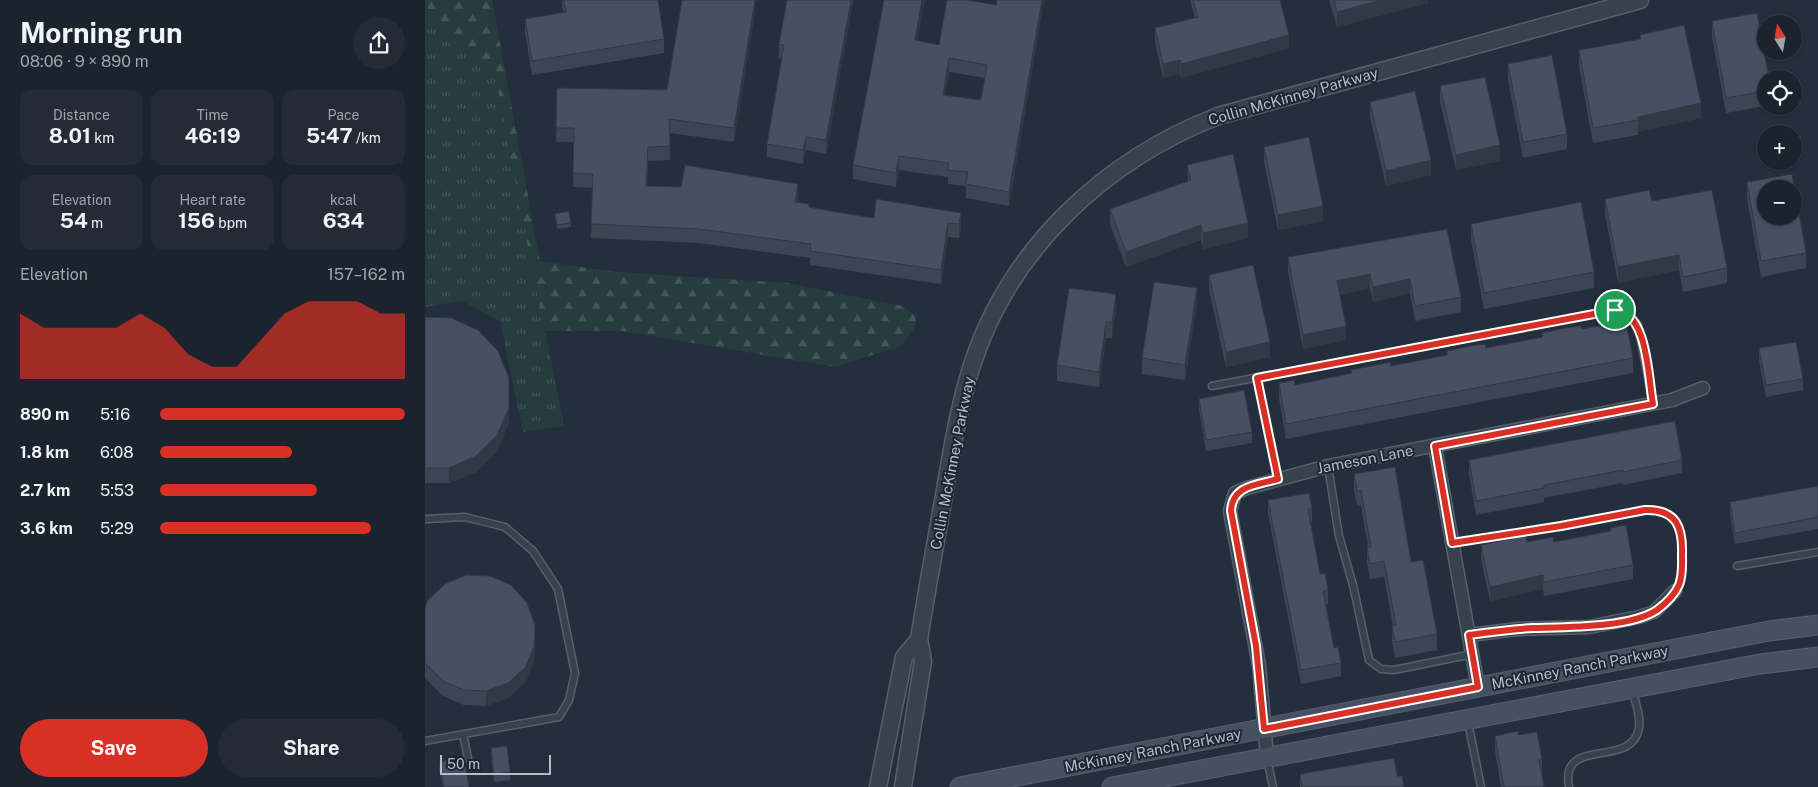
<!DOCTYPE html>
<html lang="en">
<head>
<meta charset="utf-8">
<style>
	:root { --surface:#1b232e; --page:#242b36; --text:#f1f3f6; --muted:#a0a4aa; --line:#39404a; --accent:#d93025 }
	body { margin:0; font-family:"Public Sans",sans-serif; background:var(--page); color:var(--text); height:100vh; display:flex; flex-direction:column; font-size:19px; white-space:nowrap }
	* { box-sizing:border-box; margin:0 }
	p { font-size:16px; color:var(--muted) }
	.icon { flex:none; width:28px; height:28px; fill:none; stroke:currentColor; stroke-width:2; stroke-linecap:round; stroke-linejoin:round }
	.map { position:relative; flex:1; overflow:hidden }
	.side { display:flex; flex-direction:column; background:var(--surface); width:425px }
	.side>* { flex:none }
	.needle { width:32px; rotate:349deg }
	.controls { position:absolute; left:1332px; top:15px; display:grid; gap:10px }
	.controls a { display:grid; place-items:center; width:45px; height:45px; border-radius:50%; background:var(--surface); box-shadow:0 1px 4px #0004,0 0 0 1px var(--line); font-size:25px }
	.scale { position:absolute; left:15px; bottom:12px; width:111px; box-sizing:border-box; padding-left:5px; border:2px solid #b4bcc9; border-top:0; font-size:14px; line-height:18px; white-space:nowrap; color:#b4bcc9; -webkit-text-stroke:4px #1d2633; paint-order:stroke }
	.pin { position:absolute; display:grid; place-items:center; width:42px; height:42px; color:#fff; margin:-21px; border:2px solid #fff; border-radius:50%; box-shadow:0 1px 5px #0007 }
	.round { display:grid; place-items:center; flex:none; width:52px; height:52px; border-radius:26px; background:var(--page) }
	.head { display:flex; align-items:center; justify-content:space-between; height:85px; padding:0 20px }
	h1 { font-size:28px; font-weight:700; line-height:38px }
	.stats { display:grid; grid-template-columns:repeat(3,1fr); gap:8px; height:85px; padding:5px 20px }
	.stats div { display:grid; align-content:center; border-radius:12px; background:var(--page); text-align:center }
	.stats b { font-size:21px; font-weight:700 }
	.stats small { font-size:14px; font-weight:400 }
	.stats p { font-size:14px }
	.chart { height:140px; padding:10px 20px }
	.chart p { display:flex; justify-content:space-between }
	.chart svg { width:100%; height:90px; margin-top:5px; fill:var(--accent); opacity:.7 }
	.button { display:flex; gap:10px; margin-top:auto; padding:10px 20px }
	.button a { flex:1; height:58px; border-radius:30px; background:var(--accent); color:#fff; font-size:20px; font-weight:700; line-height:58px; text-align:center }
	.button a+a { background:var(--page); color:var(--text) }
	ul { padding:0 20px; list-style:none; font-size:16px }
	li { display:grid; grid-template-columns:80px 60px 1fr; align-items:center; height:38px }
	li i { height:12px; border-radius:6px; background:var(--accent) }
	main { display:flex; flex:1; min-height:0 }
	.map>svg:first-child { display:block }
	.grass { fill:url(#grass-tufts) }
	.forest { fill:url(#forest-firs) }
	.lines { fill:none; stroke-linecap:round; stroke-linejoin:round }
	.service-casing { stroke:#565f6c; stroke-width:9 }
	.minor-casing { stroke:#565f6c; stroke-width:15 }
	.tertiary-casing { stroke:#565f6c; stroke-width:19 }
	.secondary-casing { stroke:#565f6c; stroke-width:21 }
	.service { stroke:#38414e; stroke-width:6 }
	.minor { stroke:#38414e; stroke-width:12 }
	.tertiary { stroke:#38414e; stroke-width:16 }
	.secondary { stroke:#465061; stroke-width:19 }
	.wall { fill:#3b4654; fill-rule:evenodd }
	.shaded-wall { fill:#303945 }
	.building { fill:#455162; stroke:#303945; fill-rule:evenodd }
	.route-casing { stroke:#fff; stroke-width:10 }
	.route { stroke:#d93025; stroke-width:6 }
	.labels { text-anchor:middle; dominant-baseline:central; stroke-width:4; stroke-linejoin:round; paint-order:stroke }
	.street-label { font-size:15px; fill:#b4bcc9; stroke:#1d2633 }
</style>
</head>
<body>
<main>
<section class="side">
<div class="head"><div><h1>Morning run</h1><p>08:06 · 9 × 890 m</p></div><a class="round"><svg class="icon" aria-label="share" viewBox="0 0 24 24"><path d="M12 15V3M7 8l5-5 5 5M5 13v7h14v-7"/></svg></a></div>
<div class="stats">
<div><p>Distance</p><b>8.01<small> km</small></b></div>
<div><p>Time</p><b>46:19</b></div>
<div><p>Pace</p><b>5:47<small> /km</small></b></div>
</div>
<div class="stats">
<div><p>Elevation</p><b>54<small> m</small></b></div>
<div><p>Heart rate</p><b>156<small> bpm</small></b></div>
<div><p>kcal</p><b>634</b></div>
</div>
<div class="chart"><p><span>Elevation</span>157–162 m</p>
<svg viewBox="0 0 160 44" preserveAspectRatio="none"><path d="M0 44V12L10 19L20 19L30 19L40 19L50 12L60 19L70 32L80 38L90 38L100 25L110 12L120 6L130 6L140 6L150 12L160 12V44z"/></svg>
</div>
<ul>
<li><b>890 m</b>5:16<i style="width:100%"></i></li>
<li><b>1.8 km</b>6:08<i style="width:54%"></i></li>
<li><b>2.7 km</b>5:53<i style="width:64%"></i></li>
<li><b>3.6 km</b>5:29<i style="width:86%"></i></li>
</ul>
<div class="button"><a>Save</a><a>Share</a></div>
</section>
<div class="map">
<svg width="1393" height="787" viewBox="0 0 1393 787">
	<defs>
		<pattern id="grass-tufts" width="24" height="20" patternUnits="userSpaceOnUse" patternTransform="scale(1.25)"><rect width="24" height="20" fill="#263c3f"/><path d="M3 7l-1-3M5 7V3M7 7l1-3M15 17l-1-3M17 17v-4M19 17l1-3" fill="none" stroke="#435659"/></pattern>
		<pattern id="forest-firs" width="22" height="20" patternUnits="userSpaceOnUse" patternTransform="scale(1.25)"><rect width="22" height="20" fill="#263c3f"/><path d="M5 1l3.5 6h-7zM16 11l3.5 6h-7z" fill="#435659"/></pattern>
	</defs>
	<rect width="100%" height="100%" fill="#242f3e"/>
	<path class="grass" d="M16,22L17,38L68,64L139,426L98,432L75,321L37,301L0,307V24Z"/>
	<path class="forest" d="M0,0H67L115,261L191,272L362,283L478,306L491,316L490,327L476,346L410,367L197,331H119L68,64L17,38L16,22L0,24Z"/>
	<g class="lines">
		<defs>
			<path id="service" d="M832,378L853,479
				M787,386L1189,310L1202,313L1213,325L1228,404
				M903,466L914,536L928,585L944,660L956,669L969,670L1048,654
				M0,519L40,517L80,527L108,551L133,589L150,673L144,700L134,717L0,741
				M1027,543L1136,526L1220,510C1251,509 1258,527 1257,553C1257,567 1257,579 1250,591
				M1312,566L1393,552
				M1043,722L1056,787
				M38,734L43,758
				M842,759L848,787
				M1144,787C1134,735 1207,770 1214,728C1216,716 1210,701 1207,689"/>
			<path id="minor" d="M1010,446L1053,687
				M1044,635L1093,629L1164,627L1214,617L1229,612L1250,591
				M842,757L834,665L805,511L810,493L822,488L903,466L1247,400L1278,388"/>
			<path id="tertiary" d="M453,787L479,657L494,639
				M478,787L498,661L494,639C502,589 511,540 520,490C527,448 534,406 547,365C585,248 680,160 793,116L1215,0"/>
			<path id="secondary" d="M535,787L1344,631L1393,625
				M687,787L1335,664L1393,657"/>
		</defs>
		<use href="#service" class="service-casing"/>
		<use href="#minor" class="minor-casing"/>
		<use href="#tertiary" class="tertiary-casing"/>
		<use href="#secondary" class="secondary-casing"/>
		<use href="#service" class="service"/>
		<use href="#minor" class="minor"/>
		<use href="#tertiary" class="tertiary"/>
		<use href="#secondary" class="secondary"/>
	</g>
	<path class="wall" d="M137,0L233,1L239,39V53L107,75L100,33V19L139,12L137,7Z
		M362,0H428L401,154L381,150L378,164L342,157V144L357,58H354V44Z
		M619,0L584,206L541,198V186L523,184V177L474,170L471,187L428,179V165L493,41L514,45L571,5ZM524,72L560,78L556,100L520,95Z
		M765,0H855L864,48L756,78L755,74L738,78L730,42V28L770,18Z
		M904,0H1003V3L912,27Z
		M330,12L309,142L245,133V160L223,161L222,186L373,198V203L384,207L449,218L536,213V227L534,238L523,237L516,284L385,265V258L274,243L166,238L168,188L148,187L149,142H131L132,88L242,90Z
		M1287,21L1341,79V106L1301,113L1287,37Z
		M1215,35L1276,118L1213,132V135L1168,143L1154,66V50L1215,39Z
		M1083,64L1142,134V149L1098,158L1083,80Z
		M1015,86L1075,161L1031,170L1015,102Z
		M945,102L1006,175L961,186L945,117Z
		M839,147L898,221L853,230L839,162Z
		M762,165L823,238L778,249L776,240L701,267L685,224V209L763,181Z
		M1322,182L1381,253V268L1336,277L1322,198Z
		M1180,199L1227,201L1302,268V283L1258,292L1254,270L1193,283L1180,214Z
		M130,214L146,223V227L132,229Z
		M1046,224L1169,272V288L1059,309L1046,240Z
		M1022,229L1036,297V312L990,321L985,293L948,302L945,288L915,295L921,340L878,349L863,272V257Z
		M784,275L845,357L801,367L784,290Z
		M772,304L760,380L717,374V358Z
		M691,310L687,338H681L674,387L632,381V365Z
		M0,317L84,423L72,451L51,472L24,483H0Z
		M1184,320L1208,358V373L861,439L854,398V383L870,385L926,374V370L966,366L1022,356V351L1061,348L1117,337V333L1157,329L1184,324Z
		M1334,348L1378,379V390L1341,397L1334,360Z
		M774,399L827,432V443L781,451L774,410Z
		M1044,460H1257V473L1198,485V483L1119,498V502L1051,515L1044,474Z
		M929,474L986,562L1012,634V650L970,658L967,641V626H968L959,577L945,579L942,563V548L943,547L936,505L932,506L929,490Z
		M1393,486V529L1310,544L1305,514V502Z
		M843,500L887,508V522H885L895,574L903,590V604H901L909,648L916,663V676L876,684L843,514Z
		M1185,528L1208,565V579L1119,596L1118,589L1065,601L1056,559V545L1102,542H1129L1185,531Z
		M0,607L110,640L109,662L100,683L83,698L61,706L39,705L18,696L0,678Z
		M1093,735L1117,759V774L1119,787H1076L1070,751V736Z
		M66,748L85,772V780L69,782L66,756Z
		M14,762L44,787H18L14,770Z
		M875,774L972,776L979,787H875Z"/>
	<path class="shaded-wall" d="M330,0V12L309,142V128Z
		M426,0H428L401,154V140Z
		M497,0H500L490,55V40Z
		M617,0H619L584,206V192Z
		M956,0H1003V3L912,27V12Z
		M864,35V48L756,78V64Z
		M524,58V72L518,109V95Z
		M755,60V74L738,78V64Z
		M1276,103V118L1213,132V117Z
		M381,137V150L378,164V150Z
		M1075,145V161L1031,170V155Z
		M474,156V170L471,187V173Z
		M1006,160V175L961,186V171Z
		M373,184V198L370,216V202Z
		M898,206V221L853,230V215Z
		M536,213V227L534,238V224Z
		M523,223V237L516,284V270Z
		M823,223V238L778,249V233Z
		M776,225V240L701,267V252Z
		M1254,255V270L1193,283V267Z
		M945,274V288L912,296V281Z
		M985,279V293L948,302V287Z
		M772,288V304L760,380V365Z
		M691,294V310L687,338V323Z
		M681,322V338L674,387V372Z
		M921,326V340L878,349V335Z
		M845,342V357L801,367V352Z
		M84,378V423L72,451L51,472L24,483V468Z
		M1118,575V589L1065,601V587Z
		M110,625L109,662L100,683L83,698L61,706V691Z"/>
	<path class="building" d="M139,0H233L239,39L107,61L100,19L141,12Z
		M257,0H330L309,128L244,119L245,146L223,147L221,186L256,187L260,165L373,184L370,202L384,204V207L422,214L449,218L451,199L536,213L534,224L523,223L516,270L385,251L386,244L274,229L166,224L168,174L148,173L149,128H131L132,88L242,90Z
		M362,0H426L401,140L381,137L378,150L342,144L359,45L354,44Z
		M459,0H497L490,40L514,45L522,0H542L571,5L572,0H617L584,192L541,184L543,172L523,170L524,163L474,156L471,173L428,165ZM524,58L562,65L556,100L518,95Z
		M768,0H855L864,35L756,64L755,60L738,64L730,28L773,17Z
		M909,0H956L912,12Z
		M1332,13L1344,79H1341V91L1301,98L1287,21Z
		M1259,25L1276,103L1213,117V120L1168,128L1154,50L1216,39L1215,35Z
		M1127,55L1142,134L1098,142L1083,64Z
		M1060,77L1075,145L1031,155L1015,86Z
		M990,91L1006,160L961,171L945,102Z
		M884,137L898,206L853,215L839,147Z
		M808,154L823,223L778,233L776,225L701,252L685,209L766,180L762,165Z
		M1367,174L1381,253L1336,261L1322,182ZM1341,189H1369V216H1341Z
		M1224,190L1227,201L1287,190L1302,268L1258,277L1254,255L1193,267L1180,199Z
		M1156,202L1169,272L1059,293L1046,224Z
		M144,211L146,223L132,225L130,214Z
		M1022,229L1036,297L990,306L985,279L948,287L945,274L912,281L921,326L878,335L863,257Z
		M828,265L845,342L801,352L784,275Z
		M729,282L772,288L760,365L717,358Z
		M644,288L691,294L687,323L681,322L674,372L632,365Z
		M0,317L26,318L53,330L73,351L84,378V408L72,435L51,456L24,468H0Z
		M1200,317L1208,358L861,424L854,383L869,380L870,385L927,373L926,370L965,362L966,366L1022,355V351L1045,346L1060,344L1061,348L1118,337L1117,333L1140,328L1156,326L1157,329L1184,324V320Z
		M1371,342L1378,379L1341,385L1334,348Z
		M819,390L827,432L781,440L774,399Z
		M1250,421L1257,460L1198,472V470L1119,485V488L1051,501L1044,460Z
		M970,467L986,562L998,560L1012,634L970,642L967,626L971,625L959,561L945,564L942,548L946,547L936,490L932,491L929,474Z
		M1393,486V517L1310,533L1305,502Z
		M884,493L887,508L883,509L895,574L900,573L903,590L898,591L909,648L913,647L916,663L876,670L843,500Z
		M1201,525L1208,565L1119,582L1118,575L1065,587L1056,545L1101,536L1102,542L1128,537L1129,542L1186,531L1185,528Z
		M41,575L65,576L86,585L102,603L110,625L109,647L100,668L83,683L61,691L39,690L18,681L0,663V607L3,600L20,584Z
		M1093,731V735L1112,732L1117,759L1114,760L1119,787H1079L1070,736Z
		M82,746L85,772L69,774L66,748Z
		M39,758L44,787H19L14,762Z
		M969,758L972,776H977L979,787H877L875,774Z"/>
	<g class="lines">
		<defs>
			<path id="route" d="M1190,310C1223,312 1223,378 1228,404L1010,446L1027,543L1136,526L1220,510C1252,509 1258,528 1257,555C1257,565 1258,575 1254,585C1250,594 1240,604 1232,610C1205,628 1141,627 1108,628C1087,629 1065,632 1044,635L1053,687L839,729L831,646L806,511C807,485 832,485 853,479L832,378Z"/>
		</defs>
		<use href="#route" class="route-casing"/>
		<use href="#route" class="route"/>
	</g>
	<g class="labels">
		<g class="street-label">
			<text transform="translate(868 96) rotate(-16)">Collin McKinney Parkway</text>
			<text transform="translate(940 459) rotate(-11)">Jameson Lane</text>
			<text transform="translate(527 463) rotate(-79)">Collin McKinney Parkway</text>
			<text transform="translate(1155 667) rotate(-11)">McKinney Ranch Parkway</text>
			<text transform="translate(728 750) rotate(-11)">McKinney Ranch Parkway</text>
		</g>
	</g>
</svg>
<div class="controls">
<a><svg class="needle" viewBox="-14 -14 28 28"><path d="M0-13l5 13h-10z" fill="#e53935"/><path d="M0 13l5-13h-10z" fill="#a0a4aa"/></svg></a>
<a><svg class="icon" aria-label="locate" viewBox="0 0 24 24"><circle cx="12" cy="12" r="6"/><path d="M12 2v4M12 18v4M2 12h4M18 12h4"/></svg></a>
<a>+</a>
<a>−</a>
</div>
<div class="scale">50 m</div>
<div class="pin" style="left:1190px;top:310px;background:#1e9e55"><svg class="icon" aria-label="arrive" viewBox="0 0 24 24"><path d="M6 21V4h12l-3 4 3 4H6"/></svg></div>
</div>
</main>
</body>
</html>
